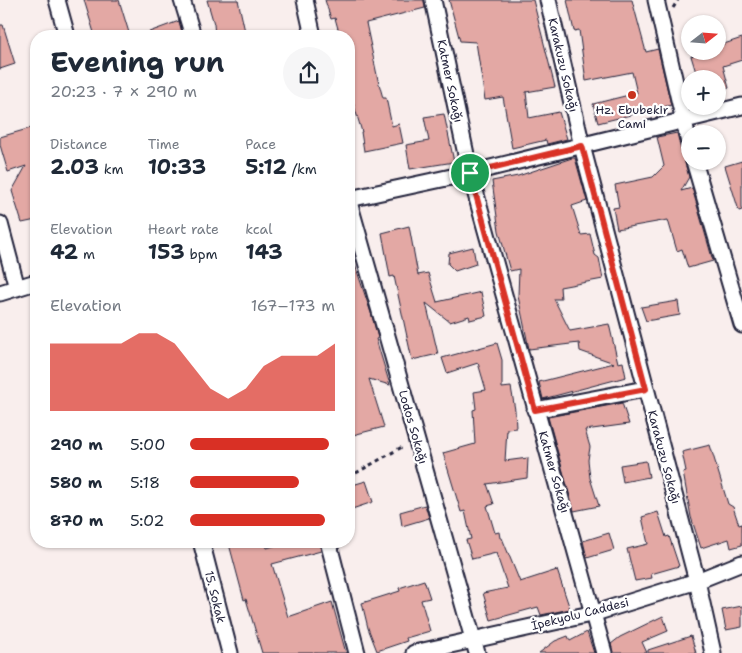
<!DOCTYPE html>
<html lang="en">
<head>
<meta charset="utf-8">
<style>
	:root { --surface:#fff; --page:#f6f6f7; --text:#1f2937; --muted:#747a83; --accent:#d93025 }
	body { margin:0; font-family:"Shantell Sans",sans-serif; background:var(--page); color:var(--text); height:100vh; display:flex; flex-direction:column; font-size:19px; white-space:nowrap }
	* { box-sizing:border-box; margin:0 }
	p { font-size:16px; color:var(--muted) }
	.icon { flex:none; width:28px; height:28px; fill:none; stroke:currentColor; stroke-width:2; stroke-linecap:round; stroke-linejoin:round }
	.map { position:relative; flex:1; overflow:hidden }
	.details { position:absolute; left:30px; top:30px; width:325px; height:518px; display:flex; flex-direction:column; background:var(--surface); border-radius:20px; box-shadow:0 1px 4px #0004 }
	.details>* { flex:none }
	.needle { width:32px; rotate:73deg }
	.controls { position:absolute; left:681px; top:15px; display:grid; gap:10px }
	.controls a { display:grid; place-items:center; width:45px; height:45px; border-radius:50%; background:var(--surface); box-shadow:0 1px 4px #0004; font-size:25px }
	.pin { position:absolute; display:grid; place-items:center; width:42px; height:42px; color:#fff; margin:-21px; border:2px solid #fff; border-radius:50%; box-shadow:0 1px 5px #0007 }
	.round { display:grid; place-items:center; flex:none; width:52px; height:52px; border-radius:26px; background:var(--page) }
	.summary { display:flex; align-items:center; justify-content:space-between; height:85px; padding:0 20px }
	h1 { font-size:28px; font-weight:700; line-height:38px }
	.figures { display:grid; grid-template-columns:repeat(3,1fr); gap:8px; height:85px; padding:5px 20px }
	.figures div { display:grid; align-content:center }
	.figures b { font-size:21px; font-weight:700 }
	.figures small { font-size:14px; font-weight:400 }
	.figures p { font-size:14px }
	.chart { height:140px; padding:10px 20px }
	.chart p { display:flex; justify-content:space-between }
	.chart svg { width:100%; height:90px; margin-top:5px; fill:var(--accent); opacity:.7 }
	ul { padding:0 20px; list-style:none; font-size:16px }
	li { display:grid; grid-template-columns:80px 60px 1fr; align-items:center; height:38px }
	li i { height:12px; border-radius:6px; background:var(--accent) }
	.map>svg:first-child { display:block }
	.building { fill:#e3a8a4; stroke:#22223b }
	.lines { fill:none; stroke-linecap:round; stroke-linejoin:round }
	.minor-casing { stroke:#22223b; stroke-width:19 }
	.path { stroke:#22223b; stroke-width:3; stroke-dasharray:4 4; stroke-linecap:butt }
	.minor { stroke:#fff; stroke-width:15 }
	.route-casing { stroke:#fff; stroke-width:10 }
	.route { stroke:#d93025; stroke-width:6 }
	.poi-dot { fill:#c8321e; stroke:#fff; stroke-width:2 }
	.labels { text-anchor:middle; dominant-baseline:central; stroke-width:4.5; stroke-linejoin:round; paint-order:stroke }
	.street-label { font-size:12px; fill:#22223b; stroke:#fff }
	.poi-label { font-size:12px; fill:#22223b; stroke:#fff }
</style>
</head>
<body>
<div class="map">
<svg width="742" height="653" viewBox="0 0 742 653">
	<rect width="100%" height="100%" fill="#f9eeed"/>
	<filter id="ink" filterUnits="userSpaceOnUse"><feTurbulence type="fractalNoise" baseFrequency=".02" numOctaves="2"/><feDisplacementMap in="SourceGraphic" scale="10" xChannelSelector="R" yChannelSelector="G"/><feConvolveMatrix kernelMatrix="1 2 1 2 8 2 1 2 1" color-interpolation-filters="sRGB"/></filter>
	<g filter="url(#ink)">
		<path class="building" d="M84,0H119L130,36H95Z
			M207,0H238L246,36H215L214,24Z
			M325,0H424L425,8L366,23L378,80L383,98H386L392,126L399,124L403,143L364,151L361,132H362L349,89V36H340L335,18L331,19Z
			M449,0H533L555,87L526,92L529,118L559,112L567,139L547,144L546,140L512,148L503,97L485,100L476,42L460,41Z
			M567,0H632L646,52L658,49L671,105L598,123L593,104L637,93L632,72L586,81L579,30L574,31Z
			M179,21L183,36H141V35Z
			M0,25H3L15,64L0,69Z
			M742,38V60L723,66L729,88L718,92V79H698L691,56L706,51H718L721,45Z
			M444,114L454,162L410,169L406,145L429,141L424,117Z
			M31,128L36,145V220L22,223L12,191L26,166L8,172L0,145V137Z
			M677,133L681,150L687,156L685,163L689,177L681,191L692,188L713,261L688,268L682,249L677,251L668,220L617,229L613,208L619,207L615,185L653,177L664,166L657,137Z
			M572,158H575L587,201L572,206L581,235L590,234L595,255L599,258L603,279L560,287L561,299H554L570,331L609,324L618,363L623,362L626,377L543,399L539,382L614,363L580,351L579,343L529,349L518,296L519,269L510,271L499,231L492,181L518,176Z
			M742,161V210L739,211L725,166Z
			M409,226L418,275L428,273L437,302L481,292L486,316L470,320L469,316L450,322L426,303L438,354L412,360L394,276L390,277L382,233Z
			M473,247L476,264L455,271L448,264L449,253Z
			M349,256H352L372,316L378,338L376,339L390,385L369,379L384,427L349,436Z
			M678,301L680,315L646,321L641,307Z
			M497,343L502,360V388L511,387L515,410L516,428L507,429L505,461L528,458L527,478L487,484L494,504L487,506L495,533L499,532L500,538H502L520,582L557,570L570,609L541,615L538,607L491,620L483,593L508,588L496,553L472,559L466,540L471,539L465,511L461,512L443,453L475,444L473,410L476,409L474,392L486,390L478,363L447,373L442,358Z
			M622,403L629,424L585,430L590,447L588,460L590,478L599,506L574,511L548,417Z
			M710,445L728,504L733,507L739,525L742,524V545L731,548L729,539L701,548L691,517L683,472L686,471L682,452Z
			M646,461L649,477L623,482L620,465Z
			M366,481L373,502L349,510V486Z
			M425,505L429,518L402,526L400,512Z
			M658,512L666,537L669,536L679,566L651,574L652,578L635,581L627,549L648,544L642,517Z
			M609,533L614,550L587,558L583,541Z
			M239,541H265L267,548L291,541H319L321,551L272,564L288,617L332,602L346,653H262L246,599L244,600L229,544Z
			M424,580L430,598L421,600L430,631L406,638L407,641L377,651L368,628L362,603L400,591L399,588Z
			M742,606V627L726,630L722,610Z
			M663,616L668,631L642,642L647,653H613L611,644L620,637Z
			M587,632L594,653H539L555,641L568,636L570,641Z
			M691,636L696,653H648V650Z"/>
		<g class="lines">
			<defs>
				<path id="minor" d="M57,0L67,36
					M182,0L193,36
					M305,0L313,36
					M433,0L470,173L604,653
					M548,0L582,146L697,581L713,653
					M656,0L690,147
					M694,161L742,325
					M349,199L470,173L742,106
					M349,202L477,653
					M0,224L17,288
					M0,293L36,282
					M535,410L645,389
					M201,541L230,653
					M328,541L357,653
					M414,653L595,613L697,581L742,563"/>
			</defs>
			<use href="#minor" class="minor-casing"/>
			<path class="path" d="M673,8L678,0
				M349,477L402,447"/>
			<use href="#minor" class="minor"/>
		</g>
	</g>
	<g class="lines" filter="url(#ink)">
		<defs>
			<path id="route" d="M582,146L646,389L535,410L470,173Z"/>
		</defs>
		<use href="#route" class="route-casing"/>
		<use href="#route" class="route"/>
	</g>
	<circle class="poi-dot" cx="632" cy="95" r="5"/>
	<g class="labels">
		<g class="street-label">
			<text transform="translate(563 65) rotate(77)">Karakuzu Sokağı</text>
			<text transform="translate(450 81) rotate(78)">Katmer Sokağı</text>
			<text transform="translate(413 427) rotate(74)">Lodos Sokağı</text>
			<text transform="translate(664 457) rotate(75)">Karakuzu Sokağı</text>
			<text transform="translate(554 472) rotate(74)">Katmer Sokağı</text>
			<text transform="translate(215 597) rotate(76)">15. Sokak</text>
			<text transform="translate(580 614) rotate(-14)">İpekyolu Caddesi</text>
		</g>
		<g class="poi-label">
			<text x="632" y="110">Hz. Ebubekir<tspan x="632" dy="14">Cami</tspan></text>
		</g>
	</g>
</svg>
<div class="controls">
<a><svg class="needle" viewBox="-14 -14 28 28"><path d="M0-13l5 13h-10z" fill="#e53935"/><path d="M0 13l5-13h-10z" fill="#747a83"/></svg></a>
<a>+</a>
<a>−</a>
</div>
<div class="pin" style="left:470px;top:173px;background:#1e9e55"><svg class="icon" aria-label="arrive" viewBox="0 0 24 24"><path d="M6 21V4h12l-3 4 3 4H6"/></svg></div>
<section class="details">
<div class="summary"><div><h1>Evening run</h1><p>20:23 · 7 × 290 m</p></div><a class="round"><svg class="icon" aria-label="share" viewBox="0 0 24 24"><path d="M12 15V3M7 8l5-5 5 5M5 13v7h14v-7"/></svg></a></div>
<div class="figures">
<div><p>Distance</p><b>2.03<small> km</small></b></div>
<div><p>Time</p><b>10:33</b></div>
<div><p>Pace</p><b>5:12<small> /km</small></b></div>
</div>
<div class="figures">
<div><p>Elevation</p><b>42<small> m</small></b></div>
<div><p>Heart rate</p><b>153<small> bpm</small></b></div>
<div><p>kcal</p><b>143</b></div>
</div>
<div class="chart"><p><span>Elevation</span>167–173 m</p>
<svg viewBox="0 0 160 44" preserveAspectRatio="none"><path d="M0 44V11L10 11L20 11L30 11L40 11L50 6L60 6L70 11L80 22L90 33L100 38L110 33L120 22L130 17L140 17L150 17L160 11V44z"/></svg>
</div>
<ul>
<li><b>290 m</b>5:00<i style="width:96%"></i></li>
<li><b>580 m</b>5:18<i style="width:75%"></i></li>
<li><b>870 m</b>5:02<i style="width:93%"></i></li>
</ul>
</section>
</div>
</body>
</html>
